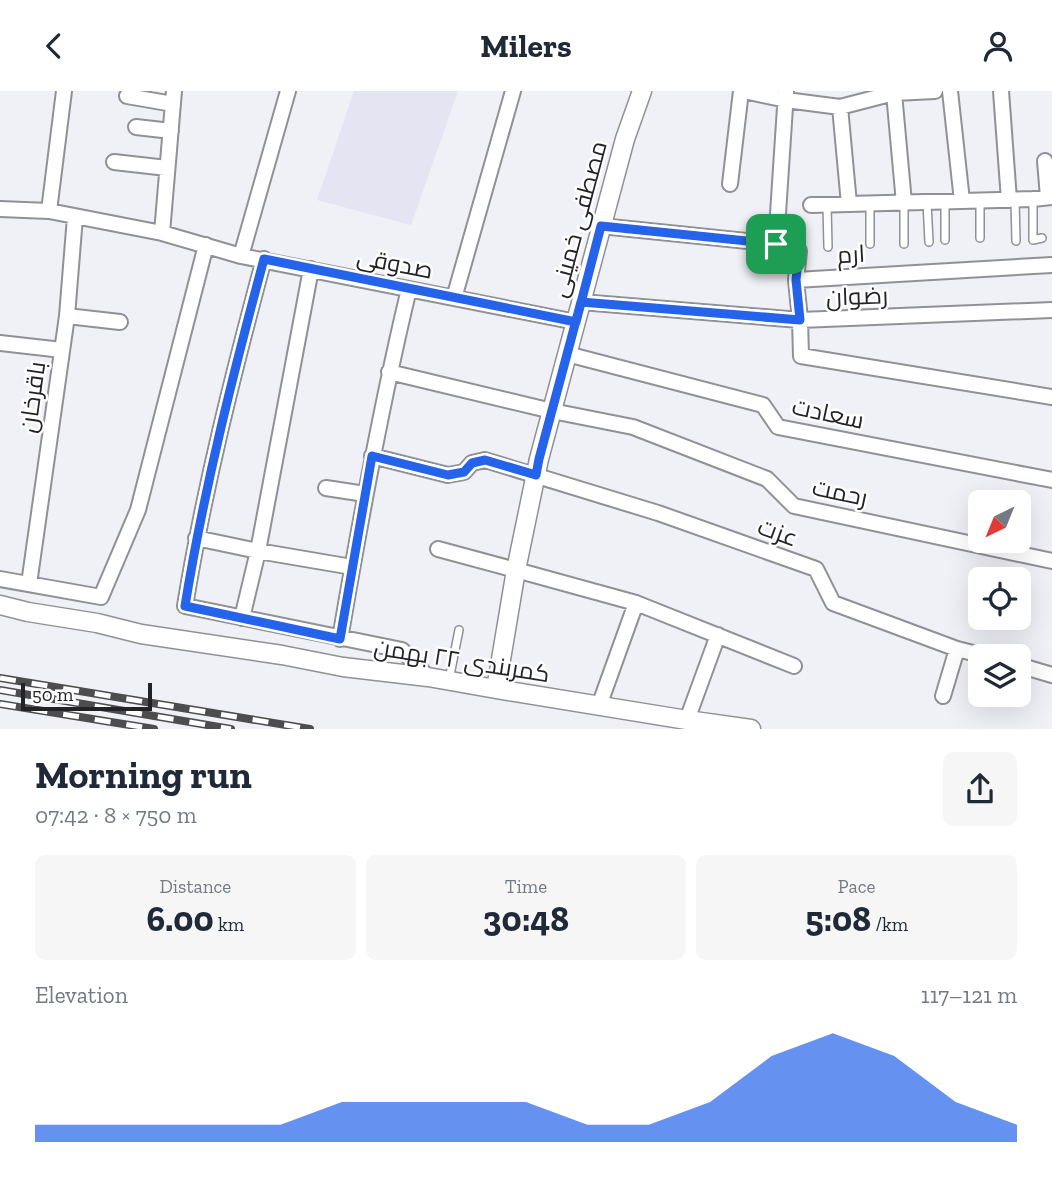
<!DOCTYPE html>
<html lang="en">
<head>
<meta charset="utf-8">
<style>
	:root { --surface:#fff; --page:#f6f6f7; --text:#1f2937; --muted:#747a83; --accent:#2563eb }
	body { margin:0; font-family:"Zilla Slab",Cairo,serif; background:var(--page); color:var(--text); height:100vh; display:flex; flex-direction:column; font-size:26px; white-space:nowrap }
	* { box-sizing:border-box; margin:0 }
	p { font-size:23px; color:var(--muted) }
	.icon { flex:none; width:38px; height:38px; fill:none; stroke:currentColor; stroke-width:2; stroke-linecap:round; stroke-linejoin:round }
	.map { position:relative; height:638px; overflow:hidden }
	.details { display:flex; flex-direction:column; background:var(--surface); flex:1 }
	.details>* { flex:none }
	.needle { width:46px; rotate:223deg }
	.fabs { position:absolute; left:968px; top:399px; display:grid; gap:14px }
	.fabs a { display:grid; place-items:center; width:63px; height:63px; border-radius:10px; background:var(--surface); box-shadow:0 7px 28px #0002; font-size:35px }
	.scale { position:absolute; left:21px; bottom:18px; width:131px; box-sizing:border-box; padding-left:7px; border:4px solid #232325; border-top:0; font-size:19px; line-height:24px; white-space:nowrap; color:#232325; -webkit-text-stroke:5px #fefefe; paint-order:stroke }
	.pin { position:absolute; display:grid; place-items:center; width:60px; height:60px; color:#fff; margin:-30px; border-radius:14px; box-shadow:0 4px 10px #0006 }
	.round { display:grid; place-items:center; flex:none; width:74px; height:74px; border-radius:10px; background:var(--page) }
	.headline { display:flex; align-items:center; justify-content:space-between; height:119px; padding:0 35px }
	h1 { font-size:38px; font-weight:700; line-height:52px }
	.metrics { display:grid; grid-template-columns:repeat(3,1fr); gap:10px; height:119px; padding:7px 35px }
	.metrics div { display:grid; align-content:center; border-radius:10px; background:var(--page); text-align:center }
	.metrics b { font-size:35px; font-weight:700 }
	.metrics small { font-size:19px; font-weight:400 }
	.metrics p { font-size:19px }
	.chart { height:196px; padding:14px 35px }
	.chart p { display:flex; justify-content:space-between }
	.chart svg { width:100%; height:126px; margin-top:7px; fill:var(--accent); opacity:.7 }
	header { display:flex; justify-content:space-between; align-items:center; height:91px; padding:0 35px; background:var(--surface); font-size:32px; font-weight:700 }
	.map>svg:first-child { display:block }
	.built { fill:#e4e4f2 }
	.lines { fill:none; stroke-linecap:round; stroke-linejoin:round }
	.service-casing { stroke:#909097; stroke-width:10 }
	.minor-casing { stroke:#909097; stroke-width:18 }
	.tertiary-casing { stroke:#909097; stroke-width:21 }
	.service { stroke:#fff; stroke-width:7 }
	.minor { stroke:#fff; stroke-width:14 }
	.tertiary { stroke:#fff; stroke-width:18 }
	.rail-casing { stroke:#4d4d50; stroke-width:8 }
	.rail { stroke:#fefefe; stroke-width:5; stroke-dasharray:16; stroke-linecap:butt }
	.route-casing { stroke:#fff; stroke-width:14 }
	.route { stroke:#2563eb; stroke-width:9 }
	.labels { text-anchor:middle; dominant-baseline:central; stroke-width:5; stroke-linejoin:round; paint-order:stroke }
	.street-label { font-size:24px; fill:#232325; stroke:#fefefe }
</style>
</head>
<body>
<header><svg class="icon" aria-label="back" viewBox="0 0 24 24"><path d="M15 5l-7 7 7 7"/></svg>Milers<svg class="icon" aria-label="person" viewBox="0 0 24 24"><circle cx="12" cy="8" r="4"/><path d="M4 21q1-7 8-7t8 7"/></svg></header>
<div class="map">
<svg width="1052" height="638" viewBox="0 0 1052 638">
	<rect width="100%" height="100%" fill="#f0f0f7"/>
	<path class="built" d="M354,0H458L411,134L317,109Z"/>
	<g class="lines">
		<defs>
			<path id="service" d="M1033,108V149L1042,147
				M1015,109L1016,150
				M980,110V147
				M927,111L929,151
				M945,111V149
				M904,112V153
				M827,114L828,156
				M870,153V112
				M449,589L459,539"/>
			<path id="minor" d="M744,0L786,9L840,16L894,2L935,0
				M950,0L962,110
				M1001,0L1009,109
				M894,2L904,112
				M127,5L173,13
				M840,16L849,113
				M136,36L171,40
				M1045,70L1048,106
				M114,71L167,77
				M730,93L741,0
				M811,114L1033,108L1052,106
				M0,118L49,120L162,142L241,165L576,231
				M49,120L64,0
				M601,135L776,153L799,160L796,189L1052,174
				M162,142L174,0
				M776,153L786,1
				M241,165L288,0
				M264,168C233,283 204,398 185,515L402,559L428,586
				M796,189L800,229L801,265L1052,306
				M454,207L513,0
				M581,211L800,229L1052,219
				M67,225L120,231
				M0,252L62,259
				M567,263L763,314L778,336L1052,389
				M389,281L552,320L633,336L767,388L794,415L1052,470
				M372,365L448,384L464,381L472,372L485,369L658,422L816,478L833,512L957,558L985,565
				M326,397L365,403
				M196,447L258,460L352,476
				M438,458L516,479L636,512L794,575
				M0,488L101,506L138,419L206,154
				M29,493L67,225L75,126
				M242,527L258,460L311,178
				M340,548C360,430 381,314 409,198
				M1018,574L1052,584
				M943,605L957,558
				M599,615L636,512
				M687,629L718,544"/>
			<path id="tertiary" d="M0,514L28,521L97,532L141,543L282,564L343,576L428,586L496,598L687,629L751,638
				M496,598L516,479L539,368L625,48L642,0"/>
		</defs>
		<use href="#service" class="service-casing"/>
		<use href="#minor" class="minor-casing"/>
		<use href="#tertiary" class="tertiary-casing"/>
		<use href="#service" class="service"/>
		<use href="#minor" class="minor"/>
		<use href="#tertiary" class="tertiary"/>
		<defs>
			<path id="rail" d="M0,587L310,638
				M0,599L231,638
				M0,613L154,638"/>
		</defs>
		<use href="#rail" class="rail-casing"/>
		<use href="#rail" class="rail"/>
	</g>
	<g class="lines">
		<defs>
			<path id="route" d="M776,153L601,135L576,231L264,168C233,283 204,398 185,515L340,548L372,365L448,384L464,381L472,372L485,369L536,384L539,368L581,211L800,229L796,189L799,160L776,153"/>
		</defs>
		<use href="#route" class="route-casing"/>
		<use href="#route" class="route"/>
	</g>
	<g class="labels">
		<g class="street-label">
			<text transform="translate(578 128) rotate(-75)">مصطفی خمینی</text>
			<text transform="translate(851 163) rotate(-3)">ارم</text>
			<text transform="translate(395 172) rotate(11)">صدوقی</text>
			<text transform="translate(857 205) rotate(-2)">رضوان</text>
			<text transform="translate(32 306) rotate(-82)">باقرخان</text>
			<text transform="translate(828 322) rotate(12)">سعادت</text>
			<text transform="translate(840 401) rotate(12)">رحمت</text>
			<text transform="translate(778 441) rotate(20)">عزت</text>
			<text transform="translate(462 569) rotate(9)">کمربندی ۲۲ بهمن</text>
		</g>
	</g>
</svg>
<div class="fabs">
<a><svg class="needle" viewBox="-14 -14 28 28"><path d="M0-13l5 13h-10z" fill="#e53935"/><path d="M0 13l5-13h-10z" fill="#747a83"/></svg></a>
<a><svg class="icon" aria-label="locate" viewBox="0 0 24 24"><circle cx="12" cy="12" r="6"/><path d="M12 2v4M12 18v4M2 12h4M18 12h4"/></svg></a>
<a><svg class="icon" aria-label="layers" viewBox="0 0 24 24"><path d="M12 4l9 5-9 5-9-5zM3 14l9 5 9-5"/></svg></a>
</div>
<div class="scale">50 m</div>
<div class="pin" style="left:776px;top:153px;background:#1e9e55"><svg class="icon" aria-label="arrive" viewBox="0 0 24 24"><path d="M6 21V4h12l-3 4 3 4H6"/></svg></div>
</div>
<section class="details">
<div class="headline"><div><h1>Morning run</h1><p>07:42 · 8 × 750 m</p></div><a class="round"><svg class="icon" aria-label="share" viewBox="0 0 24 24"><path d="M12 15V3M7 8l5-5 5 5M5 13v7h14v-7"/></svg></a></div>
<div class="metrics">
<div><p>Distance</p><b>6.00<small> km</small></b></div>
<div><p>Time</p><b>30:48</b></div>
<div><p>Pace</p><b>5:08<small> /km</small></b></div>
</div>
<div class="chart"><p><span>Elevation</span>117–121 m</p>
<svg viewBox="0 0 160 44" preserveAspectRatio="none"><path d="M0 44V38L10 38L20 38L30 38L40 38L50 30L60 30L70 30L80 30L90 38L100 38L110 30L120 14L130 6L140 14L150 30L160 38V44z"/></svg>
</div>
</section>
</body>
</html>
